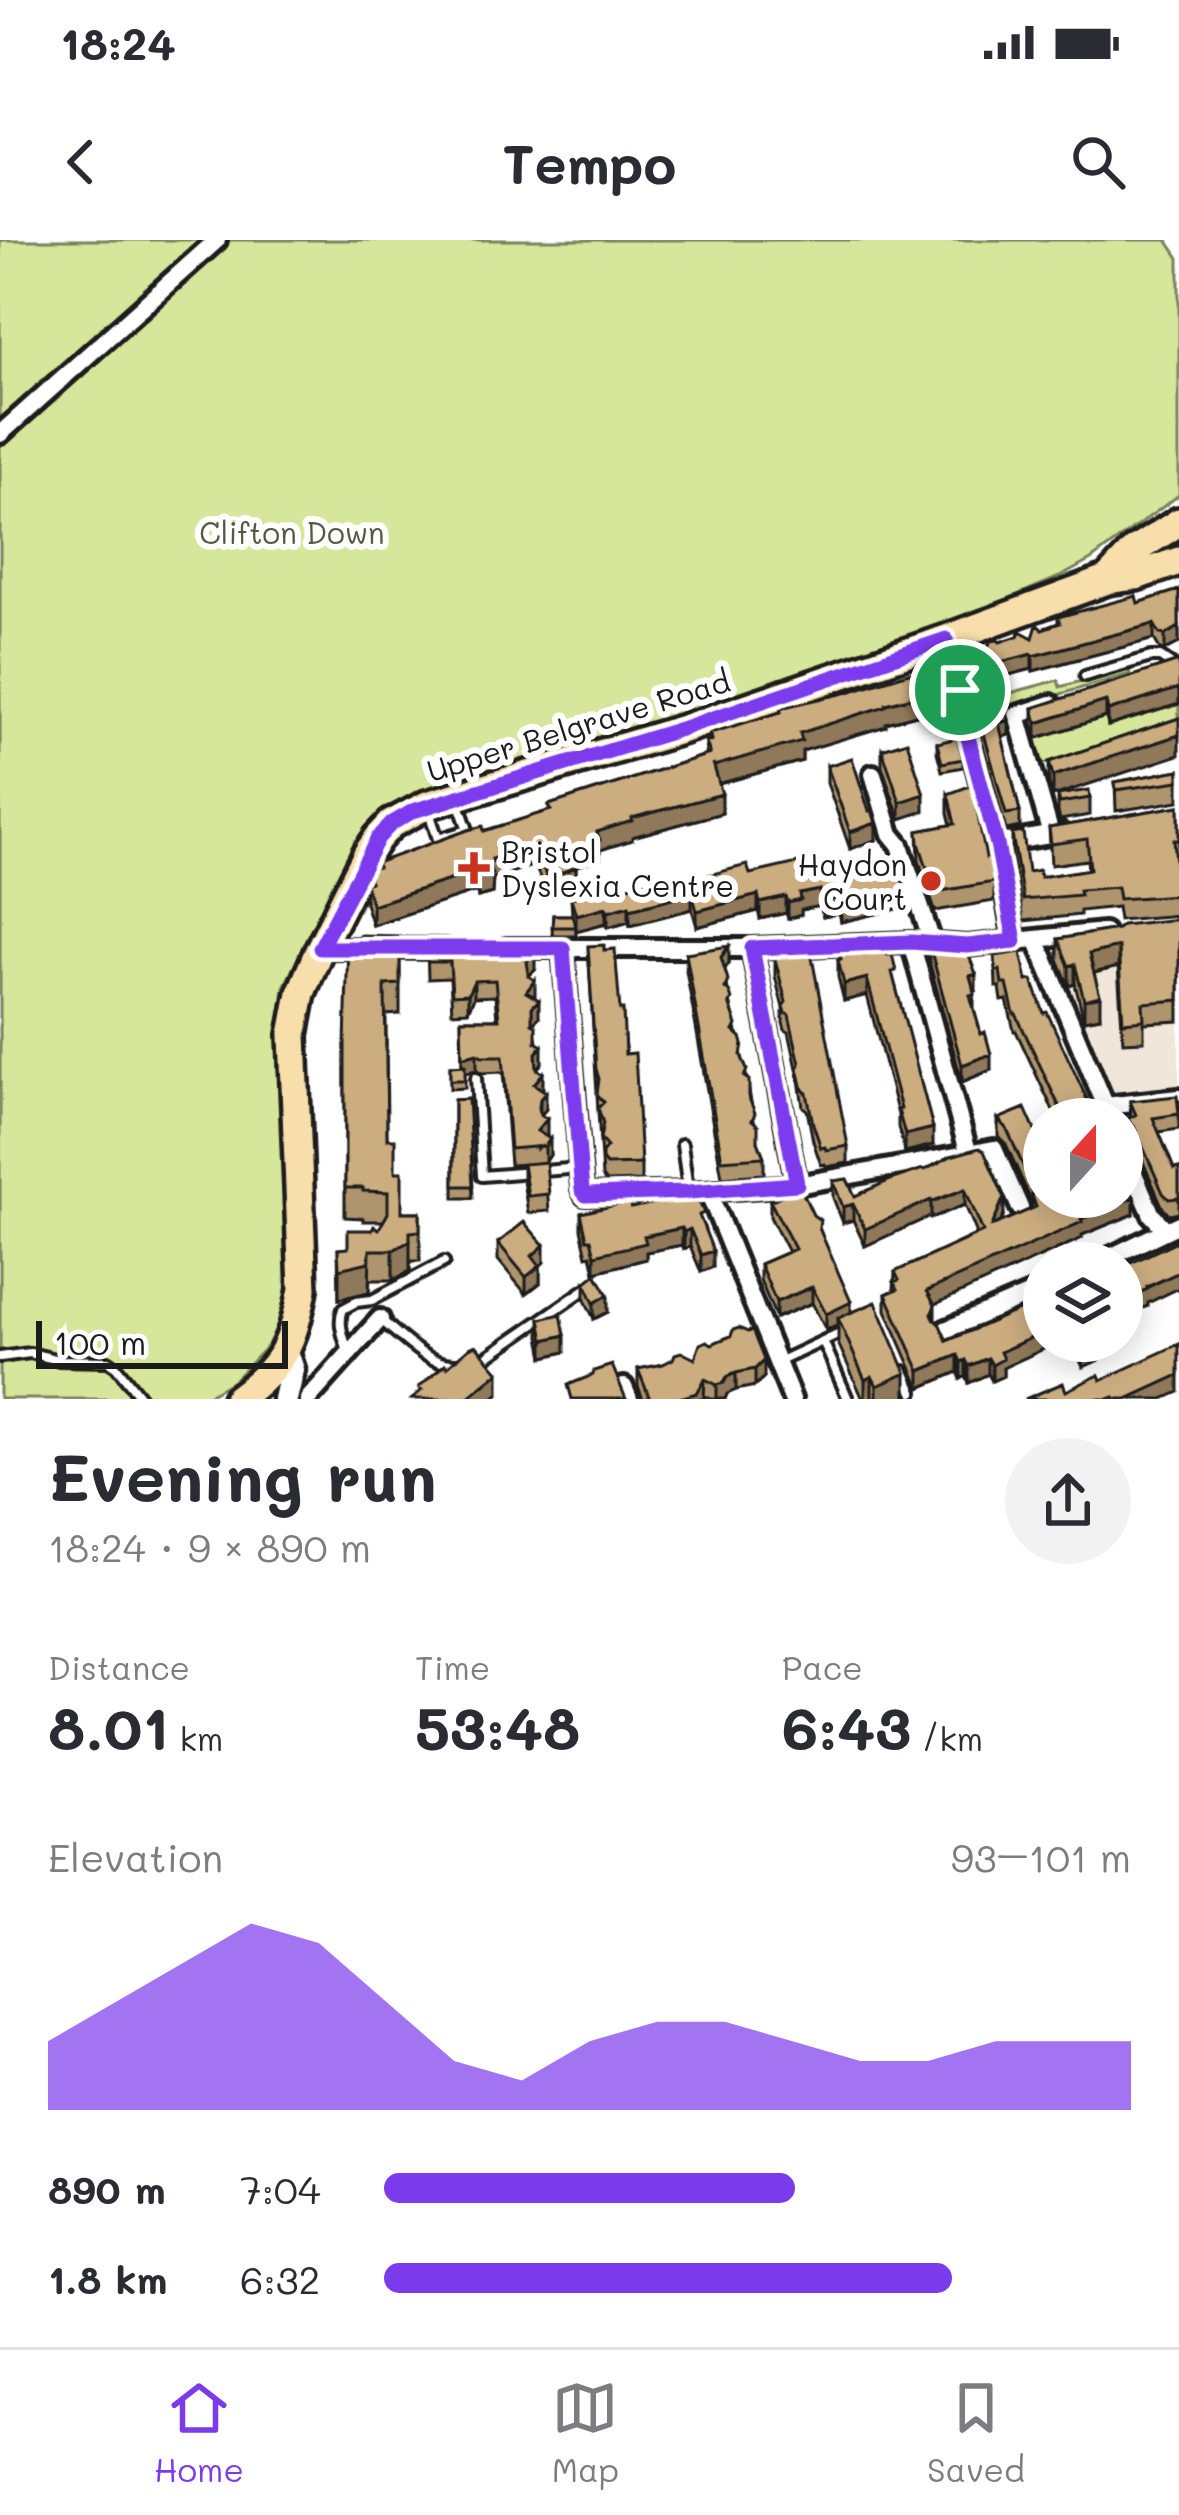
<!DOCTYPE html>
<html lang="en">
<head>
<meta charset="utf-8">
<style>
	:root { --surface:#fff; --page:#f2f2f3; --text:#2b2b33; --muted:#7c7c81; --line:#e1e1e2; --accent:#7c3aed }
	body { margin:0; font-family:Mali,sans-serif; background:var(--page); color:var(--text); height:100vh; display:flex; flex-direction:column; font-size:45px; white-space:nowrap }
	* { box-sizing:border-box; margin:0 }
	p { font-size:39px; color:var(--muted) }
	.icon { flex:none; width:66px; height:66px; fill:none; stroke:currentColor; stroke-width:2; stroke-linecap:round; stroke-linejoin:round }
	.map { position:relative; height:1159px; overflow:hidden }
	.sheet { display:flex; flex-direction:column; background:var(--surface); flex:1 }
	.sheet>* { flex:none }
	.needle { width:78px; rotate:21deg }
	.fabs { position:absolute; left:1023px; top:858px; display:grid; gap:24px }
	.fabs a { display:grid; place-items:center; width:120px; height:120px; border-radius:50%; background:var(--surface); box-shadow:0 6px 30px #0003; font-size:60px }
	.scale { position:absolute; left:36px; bottom:30px; width:252px; box-sizing:border-box; padding-left:12px; border:6px solid #1c1c1c; border-top:0; font-size:33px; line-height:42px; white-space:nowrap; color:#1c1c1c; -webkit-text-stroke:9px #fff; paint-order:stroke }
	.pin { position:absolute; display:grid; place-items:center; width:102px; height:102px; color:#fff; margin:-51px; border:6px solid #fff; border-radius:50%; box-shadow:0 3px 12px #0007 }
	.round { display:grid; place-items:center; flex:none; width:126px; height:126px; border-radius:63px; background:var(--page) }
	.head { display:flex; align-items:center; justify-content:space-between; height:204px; padding:0 48px }
	h1 { font-size:66px; font-weight:700; line-height:90px }
	.figures { display:grid; grid-template-columns:repeat(3,1fr); gap:18px; height:204px; padding:12px 48px }
	.figures div { display:grid; align-content:center }
	.figures b { font-size:60px; font-weight:700 }
	.figures small { font-size:33px; font-weight:400 }
	.figures p { font-size:33px }
	.chart { height:336px; padding:24px 48px }
	.chart p { display:flex; justify-content:space-between }
	.chart svg { width:100%; height:216px; margin-top:12px; fill:var(--accent); opacity:.7 }
	ul { padding:0 48px; list-style:none; font-size:39px }
	li { display:grid; grid-template-columns:192px 144px 1fr; align-items:center; height:90px }
	li i { height:30px; border-radius:15px; background:var(--accent) }
	.status { display:flex; justify-content:space-between; align-items:center; height:84px; padding:0 60px; background:var(--surface); direction:ltr }
	.status svg { height:33px; fill:currentColor }
	header { display:flex; justify-content:space-between; align-items:center; height:156px; padding:0 48px; background:var(--surface); font-size:54px; font-weight:700 }
	.tab-bar { display:flex; justify-content:space-around; align-items:center; height:168px; border-top:3px solid var(--line); background:var(--surface); font-size:33px; color:var(--muted) }
	.tab-bar a { display:grid; justify-items:center; gap:6px }
	.tab-bar .active { color:var(--accent) }
	.map>svg:first-child { display:block }
	.built { fill:#f0e6d9 }
	.green { fill:#d6e79b; stroke:#79825c; stroke-width:3 }
	.lines { fill:none; stroke-linecap:round; stroke-linejoin:round }
	.lane-casing { stroke:#1c1c1c; stroke-width:16 }
	.street-casing { stroke:#1c1c1c; stroke-width:26 }
	.secondary-casing { stroke:#1c1c1c; stroke-width:33 }
	.primary-casing { stroke:#1c1c1c; stroke-width:36 }
	.lane { stroke:#fff; stroke-width:8 }
	.street { stroke:#fff; stroke-width:16 }
	.secondary { stroke:#fff; stroke-width:24 }
	.primary { stroke:#f8deab; stroke-width:27 }
	.wall { fill:#af956e; stroke:#1c1c1c; stroke-width:3 }
	.shaded-wall { fill:#8f795a; stroke:#1c1c1c; stroke-width:3 }
	.building { fill:#ccad80; stroke:#1c1c1c; stroke-width:3 }
	.route-casing { stroke:#fff; stroke-width:24 }
	.route { stroke:#7c3aed; stroke-width:15 }
	.poi-dot { fill:#c8321e; stroke:#fff; stroke-width:4.5 }
	.labels { text-anchor:middle; dominant-baseline:central; stroke-width:12; stroke-linejoin:round; paint-order:stroke }
	.park-label { font-size:30px; fill:#545942; stroke:#fff }
	.street-label { font-size:30px; fill:#1c1c1c; stroke:#fff }
	.poi-label { font-size:30px; fill:#1c1c1c; stroke:#fff; text-anchor:start }
</style>
</head>
<body>
<div class="status"><b>18:24</b><svg viewBox="0 0 49 12"><path d="M0 12V9h3v3zM5 12V6h3v6zM10 12V3h3v9zM15 12V0h3v12zM26 1h20v11H26zM47 4h2v5h-2z"/></svg></div>
<header><svg class="icon" aria-label="back" viewBox="0 0 24 24"><path d="M15 5l-7 7 7 7"/></svg>Tempo<svg class="icon" aria-label="search" viewBox="0 0 24 24"><circle cx="10" cy="10" r="6"/><path d="M15 15l6 6"/></svg></header>
<div class="map">
<svg width="1179" height="1159" viewBox="0 0 1179 1159">
	<rect width="100%" height="100%" fill="#fff"/>
	<filter id="ink" filterUnits="userSpaceOnUse"><feTurbulence type="fractalNoise" baseFrequency=".00833" numOctaves="2"/><feDisplacementMap in="SourceGraphic" scale="24" xChannelSelector="R" yChannelSelector="G"/><feConvolveMatrix kernelMatrix="1 2 1 2 8 2 1 2 1" color-interpolation-filters="sRGB"/></filter>
	<g filter="url(#ink)">
		<path class="built" d="M1179,702V848L1109,854L1061,748L1074,745L1072,738Z"/>
		<path class="green" d="M0,0H1167L1179,18V255L1091,320L1062,336L944,386L666,484L437,549L403,561L389,571L350,619L321,670L284,747L279,788L292,1041L287,1064L268,1105L233,1141L201,1159H0Z
			M1128,428L1130,434L1009,469L1007,465L991,469L988,459L1058,440L1060,447Z
			M1179,464V479L1038,526L1030,500L1105,476L1109,486Z"/>
		<g class="lines">
			<defs>
				<path id="lane" d="M1085,436L1151,417H1160L1172,425
					M429,572L438,599L468,590L459,564
					M476,838L482,936L580,928
					M682,904L688,950
					M380,1079C403,1098 427,1126 458,1124
					M823,1101L848,1159
					M348,1112C344,1098 337,1083 343,1069L356,1062L372,1060L444,1022
					M0,1117L30,1113L59,1120L108,1121L116,1126L142,1159
					M478,1119L488,1116L587,1048
					M778,1122L846,1090
					M904,1131L913,1152"/>
				<path id="street" d="M0,194L217,0
					M946,399L960,450L968,497L997,604L1014,701
					M873,534L891,594L900,605L932,702
					M1051,595L1017,475L1051,464
					M997,604L1061,593
					M1036,699L1111,879
					M911,702L969,915
					M320,708L445,709
					M507,708H752L911,702L967,706L1104,692
					M563,708L582,949L585,955L688,952L797,945L994,909L1020,968
					M752,708L797,945
					M1105,866L1179,858
					M1122,906L1152,975L1166,990
					M708,951L792,1159
					M1098,1023L1179,984
					M945,1090L1044,1048
					M624,1147L629,1159
					M308,1159L380,1079"/>
				<path id="secondary" d="M285,1159L292,1130L286,1112"/>
				<path id="primary" d="M1107,340L1134,311L1179,282
					M237,1159C283,1126 293,1103 303,1049L293,795L301,753L320,708L367,614L378,598L391,584L427,565L684,489L946,399L1107,340L1136,336L1179,321"/>
			</defs>
			<use href="#lane" class="lane-casing"/>
			<use href="#street" class="street-casing"/>
			<use href="#secondary" class="secondary-casing"/>
			<use href="#primary" class="primary-casing"/>
			<use href="#lane" class="lane"/>
			<use href="#street" class="street"/>
			<use href="#secondary" class="secondary"/>
			<use href="#primary" class="primary"/>
		</g>
		<path class="wall" d="M1179,350V403L1165,410L1160,409L1154,399L1033,431L1032,429L1005,436L988,444L996,470L1009,495L1002,497L1020,572V587L1006,590L980,494L966,424V409L987,408L1000,402L1033,398L1042,389L1058,383V377L1138,363Z
			M1179,421V464L1108,486L1106,477L1037,498L1033,483V468Z
			M950,466L886,483V486L802,511V521L719,544L722,573L632,597V600L600,610V619L576,626V646L547,657L535,625L493,638L492,653L478,657L477,651L372,685L365,663V644L368,643V634L376,628V623L549,571V565L706,515V502L710,501V493Z
			M1179,478L1053,556L1049,543V522Z
			M937,503L963,519V527L942,531L937,512Z
			M882,509L924,571L900,579L882,526Z
			M827,526L876,600L850,609L827,543Z
			M1179,530V561L1116,571L1115,542Z
			M948,554L986,618L994,642V661L935,671L919,621L918,591L951,585L948,573Z
			M1058,555L1090,558V575L1060,580L1058,572Z
			M1179,566V620H1176L1177,634L1179,633V675L1119,680L1117,667L1080,671V675L1023,681L1012,614V594L1028,632L1040,637L1088,630L1087,620L1051,625L1049,588Z
			M805,633L906,667L841,682L839,674L823,677L820,666L801,670V675L788,679L786,673L760,679L758,671L697,687L692,669L630,685L629,681L608,687L606,683L576,690V695H552L553,675H572L571,658L621,648L750,634Z
			M1179,679V781L1144,783V801L1123,802L1118,727L1094,733L1100,777L1084,780L1075,744L1069,746L1058,719V699Z
			M400,696V774L386,775L387,899L402,972H420V1021H410V1031L393,1040H370L369,1052L339,1059L338,1009L348,1008L379,989L384,981H363V978L345,977V805Z
			M929,704L976,751L974,752V771L991,830L962,842L929,721Z
			M427,706L473,708L535,730L529,736L539,777L533,783L542,823L537,829L546,869L541,875L547,896L550,915L545,922L549,971L528,973L523,941V924L510,925L503,832L482,833L477,830L465,833V848L450,849V826H462L461,779H497L495,756L474,757L468,771L452,772L450,738L428,739Z
			M588,706L620,770L641,924V941L606,942L602,937Z
			M686,713L729,723L725,729L728,751L747,839L758,902L764,917V934L722,937L686,730Z
			M840,713L896,748L933,905L905,912L898,887V875L867,755L844,761L838,737V720L840,719Z
			M995,716L1027,741L1096,879H1057L1016,791H1014L1007,760L1002,761L1000,747H996Z
			M775,719L848,906V923L826,927L825,924L821,925L813,901L807,870L803,867L798,833L789,792L785,790L783,783V768L775,736Z
			M468,859L473,958H454V860Z
			M1130,861H1179V889L1159,892L1174,929L1179,928V973L1169,975L1163,968L1134,901L1127,894V879L1131,878Z
			M998,879L1066,959L1074,963L1125,939L1134,974L1082,995V998L935,1064V1080L947,1101L1044,1059L1003,1128V1136L992,1141L988,1134L969,1143L966,1136L961,1139L958,1132L920,1148L886,1070V1054L894,1050L895,1032L977,994L965,965L931,978V976L865,1006L853,980L843,983L833,958V941L855,956L925,930L951,916L1004,974L1000,983L1032,969V963L1006,904L998,896Z
			M770,961L820,990L851,1072L906,1159H863L838,1103V1085L826,1090L812,1063L776,1078L760,1040V1024L788,1012L770,977Z
			M631,968L704,987L713,1027L701,1032L690,1006L684,1009L682,1005L646,1012V1019L595,1032L591,1015L587,1016L581,989V973Z
			M498,1003L544,1022L540,1026V1043L526,1054L498,1020Z
			M585,1043L608,1072L594,1079L585,1060Z
			M540,1079L565,1112L544,1117L540,1096Z
			M731,1096L764,1137L755,1146L736,1150L727,1154L725,1159H711L705,1156L704,1159H643L638,1146V1129L695,1119L712,1104Z
			M1071,1101H1097L1099,1120L1083,1127Z"/>
		<path class="shaded-wall" d="M1154,384V399L1033,431V416Z
			M1179,387V403L1165,410V395Z
			M1032,414V429L1005,436L984,446V431L1005,421Z
			M950,447V466L886,483V486L802,511V521L714,545V526L800,493L886,464Z
			M1179,448V464L1108,486V471Z
			M1106,461V477L1037,498V483Z
			M1009,480V495L999,498V483Z
			M1179,495V515L1053,556V536Z
			M722,554V573L632,597V600L600,610V619L570,628V609L597,592L632,578Z
			M924,554V571L900,579V562Z
			M876,583V600L850,609V592Z
			M535,606V625L493,638L492,653L478,657V638L492,619Z
			M576,627V646L547,657V638Z
			M477,631V651L372,685V665Z
			M820,650V666L801,670V675L788,679V663L800,654Z
			M906,651V667L841,682V666Z
			M692,653V669L630,685V669Z
			M758,655V671L697,687V671Z
			M786,657V673L760,679V663Z
			M839,658V674L823,677V662Z
			M629,665V681L608,687V671Z
			M606,667V683L576,691V675Z
			M729,706V723L721,733V717Z
			M1118,707V727L1089,734V714Z
			M535,713V730L527,737V721Z
			M1075,724V744L1069,746V726Z
			M976,734V751L970,753V736Z
			M867,738V755L844,761V744Z
			M535,740V757L526,752Z
			M474,741V757L468,771V754Z
			M1100,756V777L1084,780V760Z
			M539,760V777L532,784V767Z
			M542,806V823L536,830V813Z
			M477,813V830L462,833V817Z
			M991,814V830L962,842V825Z
			M543,833V850L534,844Z
			M546,852V869L540,876V859Z
			M547,879V896L537,908V891Z
			M933,888V905L905,912V895Z
			M550,899V915L545,923V906Z
			M965,949V965L931,978V962Z
			M1004,957V974L992,1003V986Z
			M1134,957V974L1082,995V998L927,1068V1051L1081,979Z
			M931,960V976L865,1006V989Z
			M853,964V980L843,983V967Z
			M682,988V1005L646,1012V1019L595,1032V1015L644,996Z
			M690,989V1006L684,1009V992Z
			M410,1001V1031L393,1040V1010Z
			M544,1005V1022L540,1026V1043L526,1054V1037L532,1016Z
			M370,1010L369,1052L339,1059V1029Z
			M713,1011V1027L701,1032V1015Z
			M1179,1032V1048L1148,1063V1066L1122,1077V1060Z
			M812,1047V1063L776,1078V1062Z
			M608,1055V1072L594,1079V1063Z
			M851,1062V1078H838V1085L826,1090V1074Z
			M1044,1092V1101H1061L1003,1128V1136L992,1141V1125L1000,1112Z
			M565,1095V1112L544,1117V1100Z
			M1099,1103V1120L1083,1127V1111Z
			M958,1115V1132L920,1148V1131Z
			M988,1118V1134L969,1143V1126Z
			M764,1120V1137L755,1146V1129Z
			M966,1120V1136L961,1139V1122Z
			M499,1132V1153L492,1159H466Z
			M736,1133V1150L727,1154L725,1159H717V1145L727,1137Z
			M906,1133V1159H877V1146Z
			M1179,1135V1152L1163,1159H1127Z
			M872,1136V1159H865V1140Z
			M705,1139L704,1159H676Z"/>
		<path class="building" d="M1179,350V387L1165,395L1160,394L1154,384L1033,416L1032,414L1005,421L984,431L996,470L1006,468L1009,480L999,483L1020,572L1006,574L980,479L966,409L975,403L987,408L991,401L998,400L1000,402L1018,396L1020,391L1033,398L1037,385L1042,389L1060,383L1058,377L1136,356L1138,363Z
			M1179,421V448L1108,471L1106,461L1037,483L1033,468Z
			M944,422L950,447L886,464V466L800,493L802,501L714,526L713,523L722,554L632,578V581L597,592L600,600L570,609L576,627L547,638L535,606L492,619L493,622L488,623L492,634L478,638L477,631L372,665L365,644L370,642L368,634L370,629L378,627L376,623L468,590L483,586L484,591L551,570L549,565L710,514L706,502L712,500L710,493L781,472L780,468L845,453Z
			M1179,478V495L1053,536L1049,522Z
			M957,498L963,519L942,523L937,503Z
			M907,501L924,554L900,562L882,509Z
			M852,518L869,571L872,570L876,583L850,592L827,526Z
			M1179,530V541L1116,550L1115,542Z
			M972,545L986,618L990,617L994,642L935,652L919,603L918,591L955,584L948,554Z
			M1089,550L1090,558L1060,563L1058,555Z
			M1179,566V600H1174L1177,634L1179,633V655L1119,659L1117,647L1079,650L1080,655L1023,660L1012,594L1023,592L1028,632L1039,630L1040,637L1090,629L1087,599L1051,604L1049,588Z
			M895,616L906,651L841,666L839,658L823,662L820,650L800,654L801,660L788,663L786,657L760,663L758,655L697,671L692,653L630,669L629,665L608,671L606,667L576,675L571,658L619,643L621,648L680,633L682,642L747,625L750,634L802,622L805,633Z
			M553,675H572L576,687H552Z
			M1179,679V760L1143,763L1144,780L1123,782L1118,707L1089,714L1100,756L1084,760L1075,724L1069,726L1058,699L1117,689L1122,685Z
			M359,695L400,696V744L385,745L387,899H395V932H402V972H420V991L410,992V1001L393,1010H370L369,1022L339,1029L338,1009L348,1008V990H372L374,986L379,989L388,973V952L363,951V948H345V805L348,700L359,701Z
			M885,703L888,715L892,714L896,731L892,732L933,888L905,895L898,870L901,869L867,738L844,744L838,720L841,719L840,713Z
			M473,704V708L526,707L535,713L527,721L528,729V736L535,740L526,752L539,760L532,767V783L536,785V802L542,806L536,813L537,829L543,833L534,844L546,852L540,859L539,867L540,875L547,879L537,891L550,899L545,906L510,909L503,816H482L477,813L462,817L461,779H499L495,740L474,741L468,754L452,755L450,722H428L427,706Z
			M929,704L966,708L976,734L970,736L975,754L970,755L981,794L985,792L991,814L962,825Z
			M604,705V710L615,709L620,770H623L625,814L635,813L641,924L606,925L602,920V913L607,907L600,899L603,883L598,868L604,862L597,854L599,839L596,829L588,706Z
			M729,706L721,717L728,740L725,748L730,753L732,760L729,763L737,785L734,791L741,797L743,804L741,815L747,830L744,837L749,840V858L755,873L752,880L758,885V902L764,917L722,920L686,713Z
			M810,707L848,906L826,910L825,907L821,908L813,884L807,853L803,850L798,828L800,824L789,775L785,773L783,766L786,762L775,719L780,713Z
			M1021,712L1027,741L1032,740L1044,773L1047,772L1096,879H1065L1016,774H1014L1007,744H1002L1000,730L996,731L995,716Z
			M465,825V840H450V826Z
			M1177,856L1179,874L1153,878L1174,929L1179,928V958L1169,959L1163,953L1134,886L1127,879L1136,875L1130,861Z
			M468,859L473,946H454V860Z
			M1025,868L1044,911V957H1065L1066,959L1071,957L1074,963L1088,957H1122V933L1134,957L1081,979L1082,982L927,1051L935,1065L932,1073L934,1079L940,1085L947,1101L1044,1059V1092L1000,1112L1003,1119L992,1125L988,1118L969,1126L966,1120L961,1122L958,1115L920,1131L886,1054L898,1049L894,1042L899,1040L895,1032L983,992L965,949L931,962V960L865,989L853,964L843,967L833,941L847,939L855,956L893,939L923,929L925,930L951,916L979,908L984,911L1004,957L992,986L1036,967L1032,956V946L1006,887L998,879Z
			M546,922L549,954L528,956L523,924Z
			M800,947L813,975L820,980L819,988L851,1062L826,1074L812,1047L776,1062L760,1024L795,1009L770,961Z
			M694,951L704,973L699,975L713,1011L701,1015L690,989L684,992L682,988L644,996L646,1003L595,1015L591,999H587L581,973L629,962L631,968L675,959Z
			M524,982L544,1005L532,1016L540,1026L526,1037L498,1003Z
			M1179,1000V1032L1147,1047L1148,1049L1122,1060V1023H1118L1127,1019L1129,1024Z
			M596,1034L608,1055L594,1063L585,1043Z
			M876,1062L906,1133L877,1146L872,1136L865,1140L838,1078Z
			M561,1074L565,1095L544,1100L540,1079Z
			M739,1088L748,1092L752,1090L764,1120L755,1129L736,1133L727,1137L724,1143L717,1145L705,1139L697,1153L676,1159H650L638,1129L663,1124L673,1119L675,1114L681,1112L695,1119L700,1104L707,1101L712,1104L721,1100L731,1096L733,1090Z
			M1079,1101H1097L1099,1103L1083,1111Z
			M1179,1104V1135L1127,1159H1115L1114,1157L1109,1159H1025L1063,1143L1066,1151L1099,1135L1101,1140Z
			M476,1105L499,1132L466,1159H412L422,1150L419,1147L445,1124L447,1127L469,1108Z
			M612,1125L626,1159H572L568,1145L593,1135L594,1131Z"/>
	</g>
	<g class="lines" filter="url(#ink)">
		<defs>
			<path id="route" d="M946,399L960,450L968,497L997,604L1015,701L967,706L911,702L752,708L797,944L688,952L586,955L582,950L580,928L563,708H320L378,598L391,584L413,571L684,488Z"/>
		</defs>
		<use href="#route" class="route-casing"/>
		<use href="#route" class="route"/>
	</g>
	<g class="poi-dot">
		<path d="M468 610h12v12h12v12h-12v12h-12v-12h-12v-12h12z"/>
		<circle cx="931" cy="641" r="12"/>
	</g>
	<g class="labels">
		<g class="park-label">
			<text x="292" y="292">Clifton Down</text>
		</g>
		<g class="street-label">
			<text transform="translate(578 485) rotate(-17)">Upper Belgrave Road</text>
		</g>
		<g class="poi-label">
			<text x="501" y="611">Bristol<tspan x="501" dy="34">Dyslexia Centre</tspan></text>
			<text x="907" y="624" text-anchor="end">Haydon<tspan x="907" dy="34">Court</tspan></text>
		</g>
	</g>
</svg>
<div class="fabs">
<a><svg class="needle" viewBox="-14 -14 28 28"><path d="M0-13l5 13h-10z" fill="#e53935"/><path d="M0 13l5-13h-10z" fill="#7c7c81"/></svg></a>
<a><svg class="icon" aria-label="layers" viewBox="0 0 24 24"><path d="M12 4l9 5-9 5-9-5zM3 14l9 5 9-5"/></svg></a>
</div>
<div class="scale">100 m</div>
<div class="pin" style="left:960px;top:450px;background:#1e9e55"><svg class="icon" aria-label="arrive" viewBox="0 0 24 24"><path d="M6 21V4h12l-3 4 3 4H6"/></svg></div>
</div>
<section class="sheet">
<div class="head"><div><h1>Evening run</h1><p>18:24 · 9 × 890 m</p></div><a class="round"><svg class="icon" aria-label="share" viewBox="0 0 24 24"><path d="M12 15V3M7 8l5-5 5 5M5 13v7h14v-7"/></svg></a></div>
<div class="figures">
<div><p>Distance</p><b>8.01<small> km</small></b></div>
<div><p>Time</p><b>53:48</b></div>
<div><p>Pace</p><b>6:43<small> /km</small></b></div>
</div>
<div class="chart"><p><span>Elevation</span>93–101 m</p>
<svg viewBox="0 0 160 44" preserveAspectRatio="none"><path d="M0 44V30L10 22L20 14L30 6L40 10L50 22L60 34L70 38L80 30L90 26L100 26L110 30L120 34L130 34L140 30L150 30L160 30V44z"/></svg>
</div>
<ul>
<li><b>890 m</b>7:04<i style="width:55%"></i></li>
<li><b>1.8 km</b>6:32<i style="width:76%"></i></li>
</ul>
</section>
<nav class="tab-bar">
<a class="active"><svg class="icon" aria-label="home" viewBox="0 0 24 24"><path d="M3 11l9-7 9 7M6 9v11h12V9"/></svg>Home</a>
<a><svg class="icon" aria-label="map" viewBox="0 0 24 24"><path d="M3 6l6-2 6 2 6-2v14l-6 2-6-2-6 2zM9 4v14M15 6v14"/></svg>Map</a>
<a><svg class="icon" aria-label="saved" viewBox="0 0 24 24"><path d="M7 4h10v16l-5-4-5 4z"/></svg>Saved</a>
</nav>
</body>
</html>
